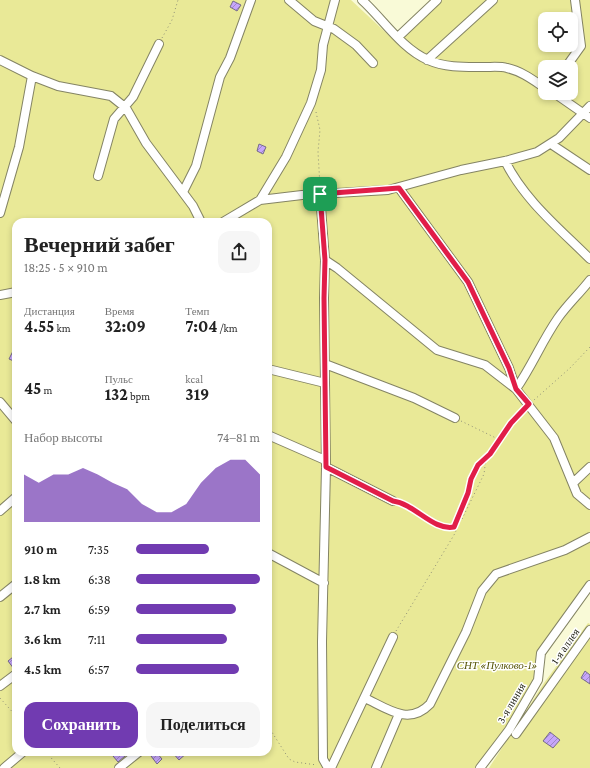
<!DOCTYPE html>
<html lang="ru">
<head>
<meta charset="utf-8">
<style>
	:root { --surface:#fff; --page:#f6f6f6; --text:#222; --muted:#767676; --accent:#713bb1 }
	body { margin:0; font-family:"Crimson Pro",serif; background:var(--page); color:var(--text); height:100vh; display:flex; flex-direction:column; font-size:15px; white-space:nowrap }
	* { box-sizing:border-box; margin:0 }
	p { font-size:13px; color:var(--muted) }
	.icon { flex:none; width:22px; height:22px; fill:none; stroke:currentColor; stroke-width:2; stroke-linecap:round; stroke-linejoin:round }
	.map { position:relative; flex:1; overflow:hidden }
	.panel { position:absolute; left:12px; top:218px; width:260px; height:538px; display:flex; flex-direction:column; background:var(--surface); border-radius:12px; box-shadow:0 2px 6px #0003 }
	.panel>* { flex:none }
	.controls { position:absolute; left:538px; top:12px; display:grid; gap:8px }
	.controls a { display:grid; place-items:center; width:40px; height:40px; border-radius:8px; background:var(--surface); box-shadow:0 2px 6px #0003; font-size:20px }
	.pin { position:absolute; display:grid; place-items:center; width:34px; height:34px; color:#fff; margin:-17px; border-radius:8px; box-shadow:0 2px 6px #0006 }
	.round { display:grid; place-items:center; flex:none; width:42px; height:42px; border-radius:12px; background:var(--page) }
	.head { display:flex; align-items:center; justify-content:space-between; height:68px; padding:0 12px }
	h1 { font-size:22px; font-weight:700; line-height:30px }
	.metrics { display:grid; grid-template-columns:repeat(3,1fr); gap:6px; height:68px; padding:4px 12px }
	.metrics div { display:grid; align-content:center }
	.metrics b { font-size:17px; font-weight:700 }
	.metrics small { font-size:11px; font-weight:400 }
	.metrics p { font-size:11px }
	.chart { height:112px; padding:8px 12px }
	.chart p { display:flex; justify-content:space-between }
	.chart svg { width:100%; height:72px; margin-top:4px; fill:var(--accent); opacity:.7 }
	.primary-button { display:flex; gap:8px; margin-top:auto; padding:8px 12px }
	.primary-button a { flex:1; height:46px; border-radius:12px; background:var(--accent); color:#fff; font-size:16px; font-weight:700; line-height:46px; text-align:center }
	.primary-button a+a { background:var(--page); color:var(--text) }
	ul { padding:0 12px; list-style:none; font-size:13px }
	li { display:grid; grid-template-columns:64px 48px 1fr; align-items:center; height:30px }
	li i { height:10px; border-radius:5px; background:var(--accent) }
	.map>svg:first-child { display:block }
	.garden { fill:#e9e997; fill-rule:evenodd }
	.building { fill:url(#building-hatch); stroke:#766c89 }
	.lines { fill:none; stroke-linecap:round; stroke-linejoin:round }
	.minor-casing { stroke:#848464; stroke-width:10 }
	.path { stroke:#8f9078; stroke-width:1; stroke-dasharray:1 3; stroke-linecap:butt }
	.minor { stroke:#fff; stroke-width:8 }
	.route-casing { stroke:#fff; stroke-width:8 }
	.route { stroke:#e11d48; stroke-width:5 }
	.labels { text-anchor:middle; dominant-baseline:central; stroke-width:3; stroke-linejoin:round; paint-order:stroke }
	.street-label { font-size:11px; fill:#222316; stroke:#fff }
	.park-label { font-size:11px; font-style:italic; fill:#565405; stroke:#fff }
</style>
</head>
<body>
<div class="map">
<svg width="590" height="768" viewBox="0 0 590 768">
	<defs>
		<pattern id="building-hatch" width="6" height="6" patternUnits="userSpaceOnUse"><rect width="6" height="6" fill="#c6a6fb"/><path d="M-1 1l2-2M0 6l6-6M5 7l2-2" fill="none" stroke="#a087ca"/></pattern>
	</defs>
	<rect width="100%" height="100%" fill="#f9fad7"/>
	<path class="garden" d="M0,0H351L396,42L442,0H590V585L541,653L538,680L480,768H0ZM545,19H571V45H545ZM545,67H571V93H545ZM16,222H268V752H16Z
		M588,623L590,624V768H489L544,683Z"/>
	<path class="building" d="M233,1L241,5L237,11L230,7Z
		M259,144L266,147L263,154L257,151Z
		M16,345V362L9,359Z
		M13,657L16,661V669H14L8,661Z
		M585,671L590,675V684L581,678Z
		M550,732L560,740L553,748L543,741Z
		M117,752H122L125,756L118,762L113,756Z
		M156,752L162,759L157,764L151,756Z
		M172,752H188L179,760Z"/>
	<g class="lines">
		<defs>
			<path id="minor" d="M289,0L314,21L334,29L356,45L373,63
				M362,0C383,19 401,48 428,60C446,68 466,67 485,67C492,67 500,66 507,68C521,71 533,80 545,88
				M398,37L437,0
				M0,60L32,76L58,86L111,96L126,108L146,143L193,206L201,222
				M427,60L493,0
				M566,67L581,46L575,0
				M554,93L590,118
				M551,144L590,170
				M505,161C525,201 559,228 590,259
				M98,176L114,119L133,97L159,44
				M399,188L468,282L509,368L516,389
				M183,192L196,166L220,77L230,58L251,0
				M320,194L325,260L324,298L326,467L322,642L323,759L328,768
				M260,200L286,157L311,103L321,70L323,45L335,0
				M0,213L19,147L32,76
				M223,222L260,200L302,195L388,190L461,170L505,161L537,152L559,138L590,106
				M325,260L337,268L437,350L485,365L516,389L554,438L577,494L590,505
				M0,295L16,292
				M325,364L414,398L455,418
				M268,369L325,383
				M516,389C532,366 542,341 558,318C568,304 580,293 590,280
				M0,402L16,421
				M268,435L325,460
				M326,467L393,501
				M573,483L590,467
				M0,511L16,497
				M268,553L324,583
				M0,597L16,584
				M0,686L16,674
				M365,698C388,709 409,726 430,704L466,632L482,591L496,574L565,550L590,537
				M516,734L590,630
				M4,768L23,752
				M119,768L139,752
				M331,768L393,637
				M376,768L399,714
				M480,768L509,730L538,680L541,653L590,585"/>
		</defs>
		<use href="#minor" class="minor-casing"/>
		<path class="path" d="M162,38L172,20L178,0
			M316,112L320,130L318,152L320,186
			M534,400L570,368L590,347
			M461,421L498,439
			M400,502C417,509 434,530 453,527
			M462,519L484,474L486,458L511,423L523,410
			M396,631L454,535L456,531L454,527C457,515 463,505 468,495C474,482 470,467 485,458
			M0,698L16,716
			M268,726L289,759L295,762L317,765
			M46,752L60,768"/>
		<use href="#minor" class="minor"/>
	</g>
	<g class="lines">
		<defs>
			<path id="route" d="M399,188L468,282L509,368L516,389L529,404L511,423L490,454L478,465L471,479L468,493L454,527C433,531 415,504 393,501L326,467L324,298L325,260L320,194Z"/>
		</defs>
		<use href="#route" class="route-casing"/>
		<use href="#route" class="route"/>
	</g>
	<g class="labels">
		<g class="street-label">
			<text transform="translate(565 646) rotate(-55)">1-я аллея</text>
			<text transform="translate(511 703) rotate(-59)">3-я линия</text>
		</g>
		<g class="park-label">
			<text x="497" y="665">СНТ «Пулково-1»</text>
		</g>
	</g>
</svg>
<div class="controls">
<a><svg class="icon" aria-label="locate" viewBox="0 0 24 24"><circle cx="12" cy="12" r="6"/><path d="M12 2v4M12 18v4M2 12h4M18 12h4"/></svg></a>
<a><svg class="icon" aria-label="layers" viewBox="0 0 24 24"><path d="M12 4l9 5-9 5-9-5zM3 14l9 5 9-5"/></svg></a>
</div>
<div class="pin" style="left:320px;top:194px;background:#1e9e55"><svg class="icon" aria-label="arrive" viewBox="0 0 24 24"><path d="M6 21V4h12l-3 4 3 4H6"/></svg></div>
<section class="panel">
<div class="head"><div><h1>Вечерний забег</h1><p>18:25 · 5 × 910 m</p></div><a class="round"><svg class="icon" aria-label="share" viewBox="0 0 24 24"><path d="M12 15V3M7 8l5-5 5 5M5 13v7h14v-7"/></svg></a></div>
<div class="metrics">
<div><p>Дистанция</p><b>4.55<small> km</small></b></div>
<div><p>Время</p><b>32:09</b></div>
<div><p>Темп</p><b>7:04<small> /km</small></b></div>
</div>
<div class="metrics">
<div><b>45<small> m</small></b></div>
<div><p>Пульс</p><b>132<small> bpm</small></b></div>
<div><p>kcal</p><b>319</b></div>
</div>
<div class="chart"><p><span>Набор высоты</span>74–81 m</p>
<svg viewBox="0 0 160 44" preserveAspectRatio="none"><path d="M0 44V15L10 20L20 15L30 15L40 11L50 15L60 20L70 24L80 33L90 38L100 38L110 33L120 20L130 11L140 6L150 6L160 15V44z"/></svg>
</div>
<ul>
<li><b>910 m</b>7:35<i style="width:59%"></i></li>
<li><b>1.8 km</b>6:38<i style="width:100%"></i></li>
<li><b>2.7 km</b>6:59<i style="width:81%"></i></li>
<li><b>3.6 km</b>7:11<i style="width:73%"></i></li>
<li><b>4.5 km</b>6:57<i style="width:83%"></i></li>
</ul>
<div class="primary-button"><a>Сохранить</a><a>Поделиться</a></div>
</section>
</div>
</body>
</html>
